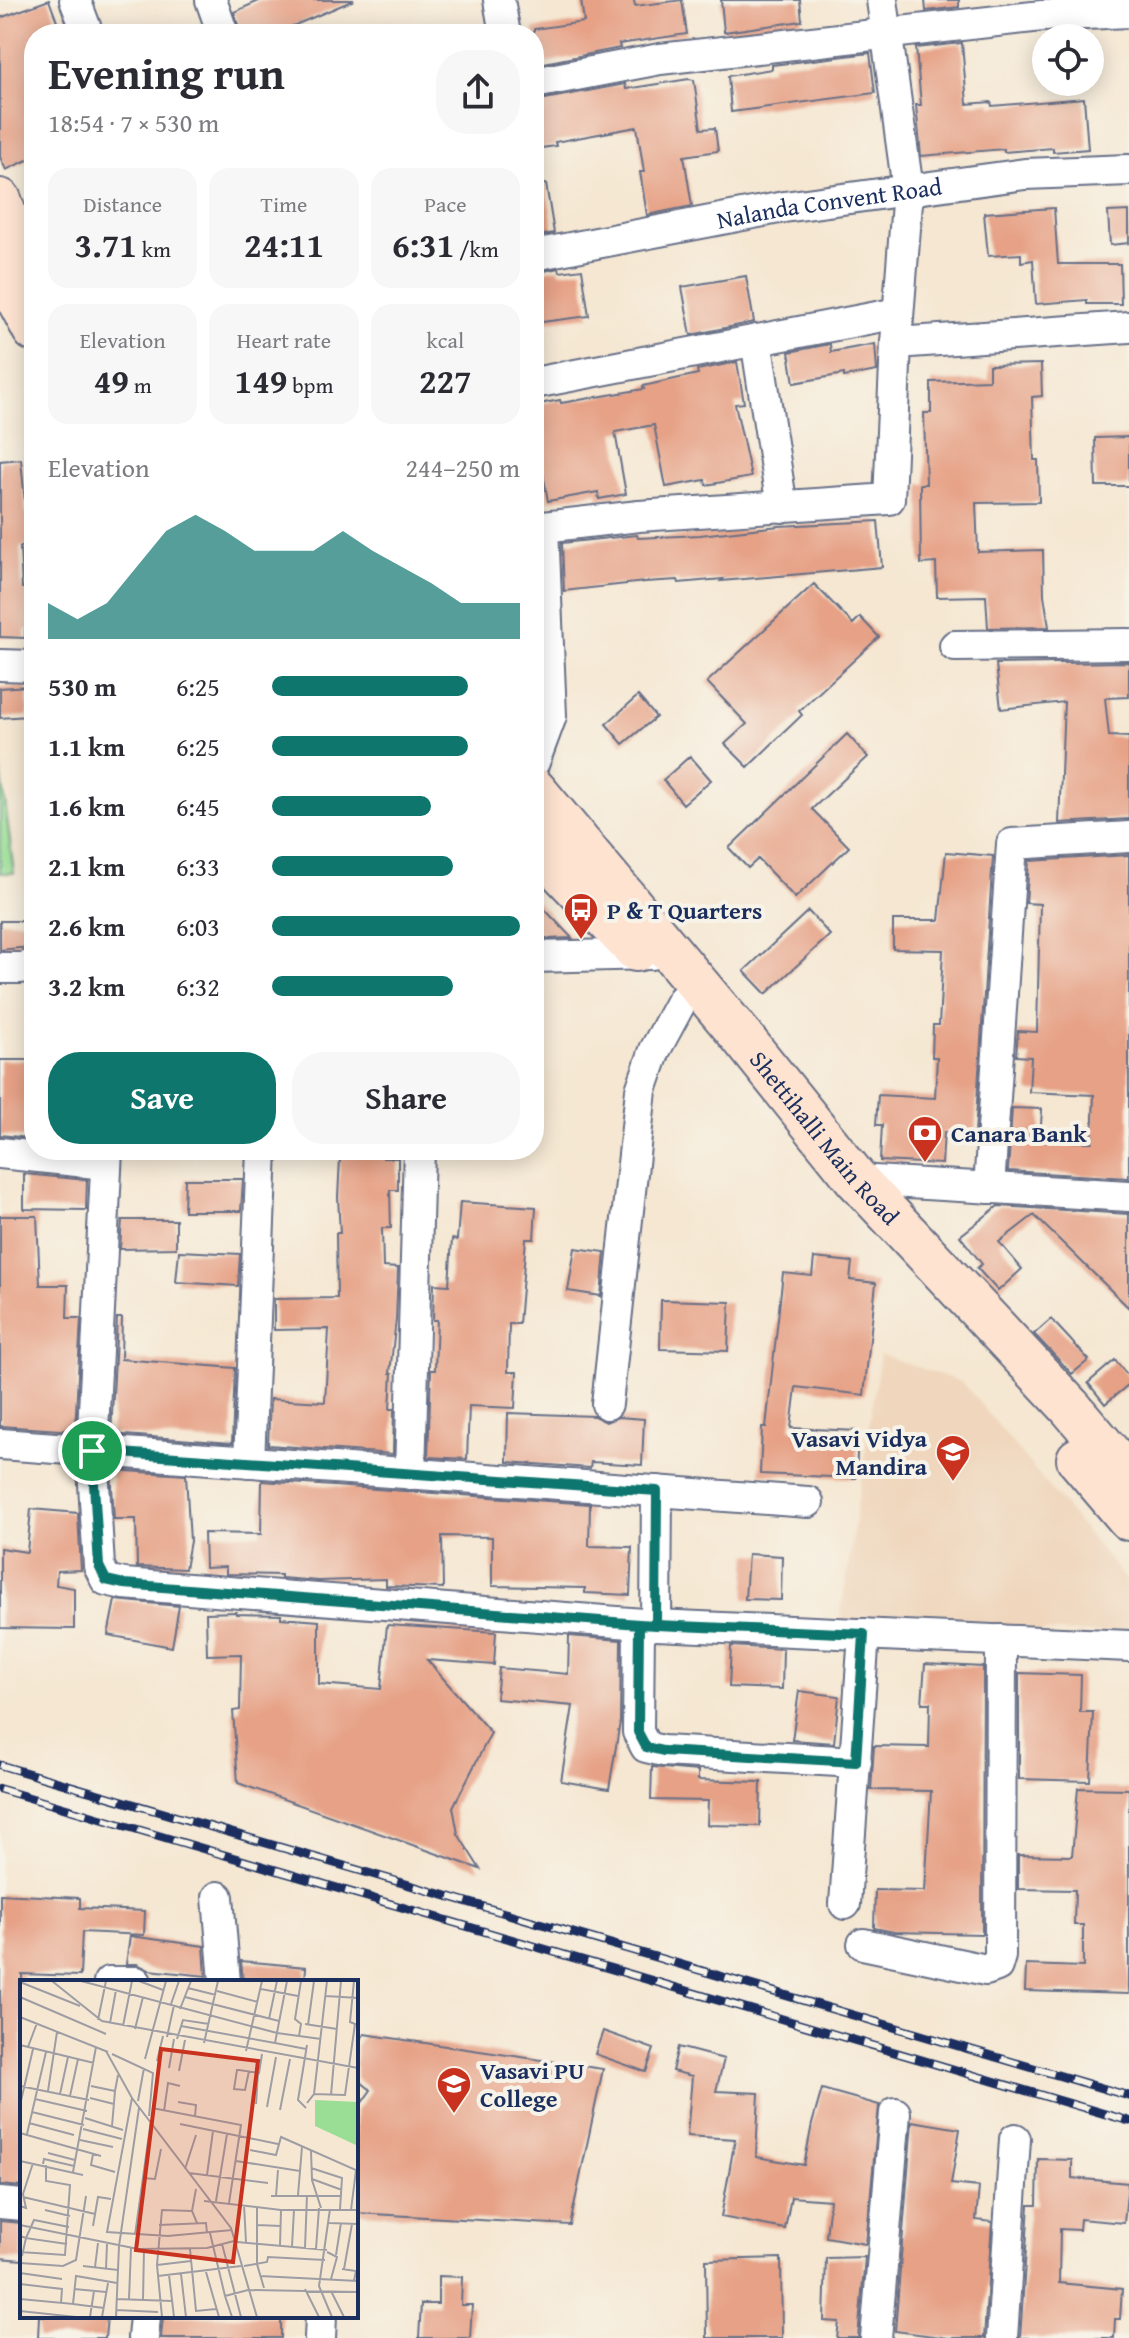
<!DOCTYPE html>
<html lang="en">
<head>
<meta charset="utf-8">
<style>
	:root { --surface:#fff; --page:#f7f7f7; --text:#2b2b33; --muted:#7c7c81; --accent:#0f766e }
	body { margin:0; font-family:"Gentium Book Plus",serif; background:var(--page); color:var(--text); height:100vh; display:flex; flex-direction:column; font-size:30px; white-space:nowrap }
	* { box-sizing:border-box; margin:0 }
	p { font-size:26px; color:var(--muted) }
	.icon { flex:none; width:44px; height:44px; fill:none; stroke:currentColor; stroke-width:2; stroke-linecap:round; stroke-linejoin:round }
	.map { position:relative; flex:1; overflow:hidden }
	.side { position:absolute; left:24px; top:24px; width:520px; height:1136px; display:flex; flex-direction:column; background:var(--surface); border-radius:32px; box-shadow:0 4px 20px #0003 }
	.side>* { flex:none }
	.fabs { position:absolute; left:1032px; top:24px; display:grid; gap:16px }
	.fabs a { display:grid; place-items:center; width:72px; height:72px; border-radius:50%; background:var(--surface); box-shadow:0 4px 20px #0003; font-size:40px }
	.pin { position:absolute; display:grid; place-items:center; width:68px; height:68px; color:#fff; margin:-34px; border:4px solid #fff; border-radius:50%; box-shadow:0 2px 8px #0007 }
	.round { display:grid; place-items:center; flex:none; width:84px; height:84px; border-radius:32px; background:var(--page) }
	.head { display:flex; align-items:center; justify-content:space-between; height:136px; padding:0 24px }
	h1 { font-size:44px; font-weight:700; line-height:60px }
	.metrics { display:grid; grid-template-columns:repeat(3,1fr); gap:12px; height:136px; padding:8px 24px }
	.metrics div { display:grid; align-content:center; border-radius:20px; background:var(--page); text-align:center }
	.metrics b { font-size:34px; font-weight:700 }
	.metrics small { font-size:22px; font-weight:400 }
	.metrics p { font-size:22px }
	.chart { height:224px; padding:16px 24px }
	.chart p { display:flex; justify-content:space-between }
	.chart svg { width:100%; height:144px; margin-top:8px; fill:var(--accent); opacity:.7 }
	.button { display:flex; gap:16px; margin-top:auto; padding:16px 24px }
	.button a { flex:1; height:92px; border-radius:32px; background:var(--accent); color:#fff; font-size:32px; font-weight:700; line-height:92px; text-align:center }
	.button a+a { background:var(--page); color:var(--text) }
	ul { padding:0 24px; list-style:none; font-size:26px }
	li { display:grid; grid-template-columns:128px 96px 1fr; align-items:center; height:60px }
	li i { height:20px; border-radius:10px; background:var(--accent) }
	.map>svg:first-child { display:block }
	.built { fill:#efd6bc }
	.green { fill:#9ade96; stroke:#5a867a; stroke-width:2 }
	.building { fill:#e6a186 }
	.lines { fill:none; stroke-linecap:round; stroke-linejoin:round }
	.minor-casing { stroke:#676f87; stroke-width:34 }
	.secondary-casing { stroke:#676f87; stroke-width:46 }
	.minor { stroke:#fff; stroke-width:30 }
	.secondary { stroke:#fee3d1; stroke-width:42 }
	.rail-casing { stroke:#1b2f5e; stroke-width:9 }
	.rail { stroke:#f7f3e8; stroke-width:6; stroke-dasharray:18; stroke-linecap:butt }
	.route-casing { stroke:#fff; stroke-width:16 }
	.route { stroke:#0f766e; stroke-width:10 }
	.labels { text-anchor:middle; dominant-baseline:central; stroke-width:8; stroke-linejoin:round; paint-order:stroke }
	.street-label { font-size:24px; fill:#1b2f5e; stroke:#f7f3e8 }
	.poi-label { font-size:24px; font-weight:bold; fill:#1b2f5e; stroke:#f7f3e8; text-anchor:start }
	.inset-road { fill:none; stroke:#9e9da4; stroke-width:2 }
	.view { fill:#c8321e; fill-opacity:0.15; stroke:#c8321e; stroke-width:4 }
	.inset-edge { fill:none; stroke:#1b2f5e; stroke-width:4 }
</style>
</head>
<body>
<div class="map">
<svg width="1129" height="2338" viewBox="0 0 1129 2338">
	<rect width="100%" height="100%" fill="#f7f3e8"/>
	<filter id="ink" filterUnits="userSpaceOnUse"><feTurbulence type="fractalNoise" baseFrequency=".0125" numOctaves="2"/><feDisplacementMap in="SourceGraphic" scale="16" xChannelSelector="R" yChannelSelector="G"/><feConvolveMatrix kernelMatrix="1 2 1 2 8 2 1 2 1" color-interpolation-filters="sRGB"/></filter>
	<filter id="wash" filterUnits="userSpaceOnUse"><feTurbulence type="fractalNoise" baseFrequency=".006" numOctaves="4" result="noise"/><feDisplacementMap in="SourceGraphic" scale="32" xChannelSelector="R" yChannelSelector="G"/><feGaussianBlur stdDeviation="1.8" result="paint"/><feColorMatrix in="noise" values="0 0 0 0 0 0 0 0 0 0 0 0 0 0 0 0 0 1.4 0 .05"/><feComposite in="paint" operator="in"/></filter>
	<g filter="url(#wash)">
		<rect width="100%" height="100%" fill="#f5e7d2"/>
		<path class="built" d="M880,1354L963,1383L1129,1584V1634L839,1626Z"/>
		<path class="green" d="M0,763L14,873H0Z"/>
		<g id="blocks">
			<path class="building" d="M49,0L59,27L34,34V157L6,170L0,157V18Z
				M261,0H354L274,34H241L234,12Z
				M581,0H634L635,6L682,0L687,34L619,44L620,48L534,65V29L584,22Z
				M721,0H800L802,21L724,32Z
				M925,0H959V7L926,11Z
				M962,43L967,104L991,102L992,106L1084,98L1088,149L1053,152V148L1004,152V149L921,156L916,105H921L916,48Z
				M870,53L875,93L731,112L728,76L772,69V65Z
				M689,79L694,80L701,129L715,128L718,151L684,156L692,206L647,215L640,172H644L637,127L555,142L556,146L534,149V101L625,84L626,89Z
				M546,184L554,233L534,237V185Z
				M1054,208L1058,264H1120L1121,304H1087V300L1036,304L1033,260L1021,262V254L988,256L984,213Z
				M1129,211V243L1110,245L1108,212Z
				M559,268L560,272L582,269L589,316L534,323V273Z
				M746,276L754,322L691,335L682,287Z
				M830,344L831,352L875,344L877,371L844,377V374L794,383L789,352Z
				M737,362L744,403L735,404L751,477L706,485L705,480L666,487L654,425L615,432L626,494L599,499L598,492L548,501L538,446L534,447V405L560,400L561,403L644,389L643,386L698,374L697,370Z
				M1041,364L1042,396L1032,397L1034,460H1038L1039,502L976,503L978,552L1043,550L1044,595L1049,627L988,628L986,596L937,597L936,563L921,564L920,484H926L924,413H931V382L989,380V365Z
				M1129,437V486H1096L1095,438Z
				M21,459L26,513H34V546L20,547L22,588L34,587V629L25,630V638L0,637V461Z
				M878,521L882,567L721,581L723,579L679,583L678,580L645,582L564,591L562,543L637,535L638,538L700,535L779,526Z
				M814,584L853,624L860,617L879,637L799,711L802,715L748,767L725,744L747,724L707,682Z
				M1129,662V697L1105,698L1109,736L1129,737V819L1059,823L1064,702L1001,709L996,664Z
				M27,686L28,716L0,718V688Z
				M638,696L656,717L623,744L606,724Z
				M847,734L868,757L812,809L849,847L795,898L758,859L748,868L729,848Z
				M690,756L711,780L683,804L663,780Z
				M946,852L993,856L975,1133L944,1132L942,1164L880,1161L882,1125H876L878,1095L935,1098L937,1057H932L933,1025H939L943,950L893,949V920H939Z
				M1129,855V1178L1008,1171L1012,1108L1042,1109L1040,1141L1092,1142L1094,1095L1029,1092L1031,1057L1016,1056L1018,1031L1037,1032L1040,904L1026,903L1029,861Z
				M534,898L572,938L547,939L534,927Z
				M808,911L830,935L766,994L744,971Z
				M0,921H30V947L0,950Z
				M0,1060H34V1102H28L29,1138L0,1135Z
				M343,1150H383V1158H398V1190H390L391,1228H382L383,1267L398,1268L396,1319L390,1373H392L390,1409H394L393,1454L268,1445L270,1399L325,1402L329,1329L274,1330V1299L337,1298L336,1233H340L338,1197L340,1158H343Z
				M24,1174L87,1180L86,1210L24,1209Z
				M185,1179H243L241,1211H184Z
				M460,1202L536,1207L534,1239H526L519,1324H509L508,1372H517L515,1408L469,1406L467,1459L428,1457L431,1370H435L437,1320H433L434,1284L449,1285L452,1239L457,1240Z
				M998,1206L1129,1214V1308L1034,1215L999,1242L1022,1269L998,1291L977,1268L982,1264L960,1236Z
				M0,1216H37L40,1285H68L67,1318H81L75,1431L0,1426Z
				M122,1220H176V1248L120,1249Z
				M575,1248L605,1252L601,1296L568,1291Z
				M179,1251L240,1254L238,1286L176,1282Z
				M814,1258L852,1262L850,1280L876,1283L864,1395L796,1387L791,1428L858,1431L856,1478L760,1474L762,1427H766L783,1273L812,1276Z
				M661,1300L730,1302L728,1351L660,1349Z
				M117,1318H122L121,1359L235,1368L232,1443L111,1434Z
				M1051,1319L1089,1360L1072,1374L1034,1334Z
				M1115,1360L1129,1377V1384L1105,1404L1088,1383Z
				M508,1413L594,1416L606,1422L618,1417L644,1419L642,1465L591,1462L590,1468L507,1462Z
				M111,1470L186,1475L190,1541L185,1569L137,1567L136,1519H114Z
				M262,1481L590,1504L589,1546L632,1547L630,1595L585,1593V1588L492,1586V1537L442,1536L443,1588L386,1586V1579L318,1581L281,1578V1575L226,1574V1567L205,1568L204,1533L261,1534Z
				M31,1509L78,1513L81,1570L57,1571L56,1585L74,1588V1629L0,1628V1548L27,1552Z
				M748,1554L782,1556L781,1600L745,1599Z
				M115,1600L179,1606L172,1647L108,1635Z
				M236,1612V1614L281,1615V1618L319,1621V1684L381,1689L387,1625L496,1632L494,1665L427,1660L491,1733L453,1807L458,1834L480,1869L238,1783L233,1711L240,1710L241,1654L207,1655L206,1613Z
				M569,1636L621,1640L620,1722L609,1789L561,1781L573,1706L496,1699L499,1668L568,1674Z
				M731,1646L783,1649L782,1689L729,1687Z
				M925,1664L983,1667L982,1934L894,1932L874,1928L875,1890L925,1891L931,1791L871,1790L874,1746L929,1747L930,1703H922Z
				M1019,1673L1081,1675L1080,1712H1093L1090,1781L1019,1779Z
				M799,1691L839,1696L834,1743L792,1740Z
				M652,1767L698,1771V1780L761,1782L760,1826L707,1825L708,1801L651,1800Z
				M1078,1788L1129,1789V1994L1025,1991L1026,1965L1083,1967V1925H1074L1075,1890L1018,1889V1855L1072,1856Z
				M0,1894L80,1898V1908L145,1911L144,1935L82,1932L80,1976L22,1974V2187L0,2185Z
				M130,1936L204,1946L206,1976L149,1970L137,1964H126Z
				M241,1961L306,1967L305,1982L243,1981Z
				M603,2031L654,2049L646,2072L595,2054Z
				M364,2034L603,2069L570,2225L356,2213V2111L371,2090L356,2078V2046Z
				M678,2047L724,2059L716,2091L759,2093L756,2157L804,2165L812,2124L822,2089L879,2105L866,2244L826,2237L830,2200L791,2197L785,2229L721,2217L735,2139L687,2136L692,2076L672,2071Z
				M912,2121L960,2129L951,2184L979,2187L976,2220L992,2222L984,2338H948L895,2331Z
				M1038,2159L1072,2160V2178L1128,2183L1124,2223L1080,2219L1079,2230L1060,2229L1059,2283L1122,2289L1120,2319H1115L1114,2338H1020L1029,2205H1037Z
				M0,2221L22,2223V2260L0,2258Z
				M865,2257L858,2338H837L839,2322L824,2321L826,2258Z
				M781,2258L782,2338H707L706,2260Z
				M438,2276L462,2277L461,2305H472L470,2338H419L421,2304H438Z
				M39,2316H107L105,2338H38Z
				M163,2316H281V2338H161Z"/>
		</g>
	</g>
	<g filter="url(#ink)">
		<use href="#blocks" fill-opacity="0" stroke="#676f87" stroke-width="2"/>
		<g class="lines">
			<defs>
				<g id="minor">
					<path d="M75,0L88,34"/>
					<path d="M211,0L223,34"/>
					<path d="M499,0L505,34"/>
					<path d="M534,83L660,59L1042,16L1129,12"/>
					<path id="s1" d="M534,255L784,207L1025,174L1129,170"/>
					<path d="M756,340L782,507"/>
					<path d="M896,343L1129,327"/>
					<path d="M534,383L898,313"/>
					<path d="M534,525L543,527L639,516L889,499L896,343L908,190L882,0"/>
					<path d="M955,646L1129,644"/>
					<path d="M0,665L34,666"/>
					<path d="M534,762L551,716L543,527"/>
					<path d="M534,957L652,954"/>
					<path d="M0,968H21L34,965"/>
					<path d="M107,1150L92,1451L99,1566L106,1580L124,1584L656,1625L1129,1646"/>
					<path d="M0,1153L106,1164"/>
					<path d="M857,1180L1129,1196"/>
					<path d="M989,1188L1012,844L1129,837"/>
					<path d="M607,1404L641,1090L655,1050L682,1000"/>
					<path d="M0,1444L808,1502"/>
					<path d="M249,1462L262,1150"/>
					<path d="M410,1474L419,1150"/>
					<path d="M639,1624L638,1732L646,1747L663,1751L856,1762"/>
					<path d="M656,1625L657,1491"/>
					<path d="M218,1897L225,1982"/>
					<path d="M845,1904L864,1634"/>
					<path d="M863,1944L986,1970L997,1966L1000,1956L1001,1640"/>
					<path d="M109,1982H136"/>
					<path d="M0,2203L22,2205"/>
					<path d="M143,2338L145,2316"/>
					<path d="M320,2338L321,2316"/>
					<path d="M876,2338L895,2113"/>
					<path d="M1002,2338L1015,2139"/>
				</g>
				<g id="secondary">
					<path d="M0,200L13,236L34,272"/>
					<path d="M0,266L34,330"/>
					<path id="s2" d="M534,789L742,1037L857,1180L1070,1407L1129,1476"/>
					<path d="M534,844L636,950"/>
					<path d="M1078,1459L1129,1519"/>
				</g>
			</defs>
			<use href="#minor" class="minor-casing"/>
			<use href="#secondary" class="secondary-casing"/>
			<use href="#minor" class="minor"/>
			<use href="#secondary" class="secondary"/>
			<defs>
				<path id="rail" d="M0,1765L1129,2096
					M0,1789L1129,2121"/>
			</defs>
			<use href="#rail" class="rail-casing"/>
			<use href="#rail" class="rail"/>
		</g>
	</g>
	<g class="lines" filter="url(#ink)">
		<defs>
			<path id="route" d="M92,1451L99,1566L106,1580L124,1584C296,1597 468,1610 639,1624L656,1625L864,1634L856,1762L663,1751L646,1747L638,1732L639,1624L656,1625L657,1491L92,1451"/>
		</defs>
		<use href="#route" class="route-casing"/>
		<use href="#route" class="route"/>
	</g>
	<defs>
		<symbol id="bus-pin" viewBox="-11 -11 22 30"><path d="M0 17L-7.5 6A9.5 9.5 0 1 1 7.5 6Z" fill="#c8321e" stroke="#f7f3e8"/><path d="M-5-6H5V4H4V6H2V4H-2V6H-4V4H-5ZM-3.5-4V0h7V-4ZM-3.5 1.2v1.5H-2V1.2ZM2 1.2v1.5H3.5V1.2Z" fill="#fff"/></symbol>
		<symbol id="bank-pin" viewBox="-11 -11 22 30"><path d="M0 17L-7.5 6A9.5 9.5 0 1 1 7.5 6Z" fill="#c8321e" stroke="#f7f3e8"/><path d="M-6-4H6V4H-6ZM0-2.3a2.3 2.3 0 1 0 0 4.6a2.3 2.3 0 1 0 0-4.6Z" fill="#fff"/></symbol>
		<symbol id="school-pin" viewBox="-11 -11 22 30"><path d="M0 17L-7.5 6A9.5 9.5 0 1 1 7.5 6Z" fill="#c8321e" stroke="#f7f3e8"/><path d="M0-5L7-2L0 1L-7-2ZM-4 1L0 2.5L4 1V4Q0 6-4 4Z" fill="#fff"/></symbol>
		<symbol id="university-pin" viewBox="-11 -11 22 30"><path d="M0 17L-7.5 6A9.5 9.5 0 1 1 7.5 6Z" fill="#c8321e" stroke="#f7f3e8"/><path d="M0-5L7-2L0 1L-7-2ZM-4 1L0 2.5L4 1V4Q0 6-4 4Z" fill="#fff"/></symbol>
	</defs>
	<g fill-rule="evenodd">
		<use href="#bus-pin" x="561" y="890" width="40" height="54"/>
		<use href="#bank-pin" x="905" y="1113" width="40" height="54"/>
		<use href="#school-pin" x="933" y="1432" width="40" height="54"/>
		<use href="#university-pin" x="434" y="2064" width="40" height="54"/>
	</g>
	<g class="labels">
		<g class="street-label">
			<text stroke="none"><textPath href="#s1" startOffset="300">Nalanda Convent Road</textPath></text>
			<text stroke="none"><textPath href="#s2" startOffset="454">Shettihalli Main Road</textPath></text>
		</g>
		<g class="poi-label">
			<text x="607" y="910">P &amp; T Quarters</text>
			<text x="951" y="1133">Canara Bank</text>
			<text x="927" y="1438" text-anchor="end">Vasavi Vidya<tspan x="927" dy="28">Mandira</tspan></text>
			<text x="480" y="2070">Vasavi PU<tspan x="480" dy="28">College</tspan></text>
		</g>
	</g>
	<g transform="translate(20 1980)">
		<rect width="338" height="338" fill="#f5e7d2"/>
		<path d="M295,120L338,122V166L295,146Z" fill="#9ade96"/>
		<path class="inset-road" d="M32,1L82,41L338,88M61,1L257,53L301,59M119,1L143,10M267,1L255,63L286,69M0,2L60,26M168,8L196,15M241,9L278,16M197,11L238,22M306,16L338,18M0,17L86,54M165,17L259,41M151,24L159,1M160,29L171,1M0,37L88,72M249,39L257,1M78,40L86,1M90,43L96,10M285,44L317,49M288,45L294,1M103,46L112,1M161,46L255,63M115,49L123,17M279,56L281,44L275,39L281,1M147,57L154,25M157,59L163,40L189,44M184,63L198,1M0,65L74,83M8,67L17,43M86,71L112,118L211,248L237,337M226,71L242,1M92,74L133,93L129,136M125,79L146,1M137,81L143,56M149,88L154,59M159,91L165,60M229,91L225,110L214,109L217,90H219L239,93L242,74M0,106L69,120M71,106L95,111L98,95M28,111L37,52M40,114L48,77M294,114L325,115L335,44L330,42L334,1M311,115L321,1M50,116L58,79M70,118L94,124M112,118L87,252L148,256L212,250M15,119L67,131M118,121L124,88M158,122L176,125L175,136M287,123L294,114L307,1M236,124L238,93M0,125L13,69M247,127L256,77M132,128L221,145L209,223M286,128L278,120L287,65M260,130L270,79M144,131L148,103L160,106M12,132L64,145M65,138L103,150M9,143L54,155M160,144L258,164M92,146L95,111M63,149L102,159M0,153L81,176M7,154L26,72M60,160L93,167M230,170L256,175L261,157L336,190L331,230M291,171L292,200L301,228M28,173L55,180M73,174L71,185L95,192M0,181L63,195M216,181L280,191M23,184L24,179L54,186M291,188L322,198L320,229M165,189L176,155M53,192L76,67M169,193L248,203M187,195L193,151M123,198L135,199L141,169M292,199L322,210M176,209L172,231L177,243M278,215L282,167M251,216H321M256,216L258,190M3,217L75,234M184,221L261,230H338M196,221L207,154M224,225L226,262M0,226L6,228L3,214L13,183M237,227V284L244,308M310,229L299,306L312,337M25,230L50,236M309,243L338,244M0,245L118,269L187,268L214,261M139,245L186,243L187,253M237,245L261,246M73,246L78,217L91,219M190,253L205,316M115,255L131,140M0,256L6,258L14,240L49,247M217,262L307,270M202,264L221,337M260,265L261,230M272,266L274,230M285,268L287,215M170,269L176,331L196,329M296,269L299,228M0,272L45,275L50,205L26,201V185M307,272L317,277L311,299M316,275L321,243M2,276L6,258L47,264M0,283L43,286L56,280L66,216M137,285L171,281M63,286L98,290M224,286L247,282L248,277L305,280M75,287L78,263M86,289L87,264M322,289L336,291L334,301M324,289L332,244M186,292L199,337M0,293L42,299M161,294L166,337M149,295L154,337M138,296L221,286M240,296L338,301M0,304L42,309L41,323M54,309L86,312M285,309L299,337M311,311L324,337M0,319L53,324L56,296L97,303M96,319L152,321M109,319L111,268M123,320L124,269M53,324L84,328M96,330L138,332M0,331L56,337M70,337L74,311M82,337L88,303M96,337L99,266L119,128M142,337L137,285L142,230L172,231M212,337L205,316L228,310L338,312"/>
		<path class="view" d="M141,69L238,81L213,282L116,270Z"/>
		<rect width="338" height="338" class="inset-edge"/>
	</g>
</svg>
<div class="fabs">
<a><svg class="icon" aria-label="locate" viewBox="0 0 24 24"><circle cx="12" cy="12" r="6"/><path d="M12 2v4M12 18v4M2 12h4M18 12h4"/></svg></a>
</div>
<div class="pin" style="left:92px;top:1451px;background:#1e9e55"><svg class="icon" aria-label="arrive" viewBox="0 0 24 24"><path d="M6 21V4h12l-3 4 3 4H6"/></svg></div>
<section class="side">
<div class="head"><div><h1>Evening run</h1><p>18:54 · 7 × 530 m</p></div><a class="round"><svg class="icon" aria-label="share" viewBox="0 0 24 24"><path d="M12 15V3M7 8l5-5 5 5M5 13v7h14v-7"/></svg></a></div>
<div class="metrics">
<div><p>Distance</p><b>3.71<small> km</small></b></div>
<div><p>Time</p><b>24:11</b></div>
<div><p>Pace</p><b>6:31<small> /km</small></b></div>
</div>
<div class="metrics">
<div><p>Elevation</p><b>49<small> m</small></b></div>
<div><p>Heart rate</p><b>149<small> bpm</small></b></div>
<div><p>kcal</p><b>227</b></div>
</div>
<div class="chart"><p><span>Elevation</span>244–250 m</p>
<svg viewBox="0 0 160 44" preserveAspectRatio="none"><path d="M0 44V33L10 38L20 33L30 22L40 11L50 6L60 11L70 17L80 17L90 17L100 11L110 17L120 22L130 27L140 33L150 33L160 33V44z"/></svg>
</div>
<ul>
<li><b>530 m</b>6:25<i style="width:79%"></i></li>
<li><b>1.1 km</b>6:25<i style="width:79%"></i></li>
<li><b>1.6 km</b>6:45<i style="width:64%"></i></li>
<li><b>2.1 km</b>6:33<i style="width:73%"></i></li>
<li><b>2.6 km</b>6:03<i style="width:100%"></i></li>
<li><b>3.2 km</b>6:32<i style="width:73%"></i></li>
</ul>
<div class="button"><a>Save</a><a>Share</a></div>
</section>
</div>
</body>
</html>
